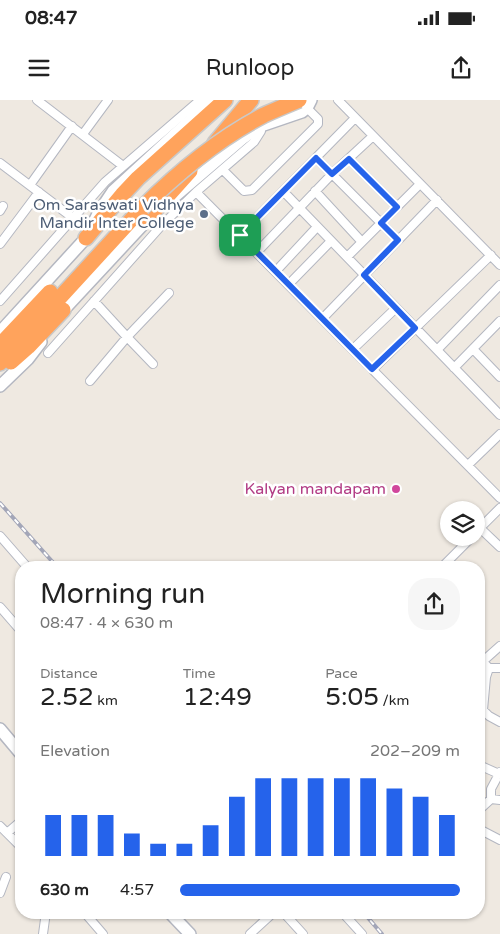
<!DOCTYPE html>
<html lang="en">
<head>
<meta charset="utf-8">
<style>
	:root { --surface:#fff; --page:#f6f6f6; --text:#222; --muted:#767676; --accent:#2563eb }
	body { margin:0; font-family:"Varela Round",sans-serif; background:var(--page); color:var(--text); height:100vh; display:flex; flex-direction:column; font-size:19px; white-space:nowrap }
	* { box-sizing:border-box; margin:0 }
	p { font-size:16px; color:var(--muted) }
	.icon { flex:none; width:28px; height:28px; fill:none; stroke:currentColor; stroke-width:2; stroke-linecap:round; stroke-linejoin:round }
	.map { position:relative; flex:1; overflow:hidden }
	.drawer { position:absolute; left:15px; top:461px; width:470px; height:358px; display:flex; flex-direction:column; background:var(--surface); border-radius:20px; box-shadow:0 1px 4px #0004 }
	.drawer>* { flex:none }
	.controls { position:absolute; left:440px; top:401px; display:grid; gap:10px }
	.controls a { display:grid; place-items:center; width:45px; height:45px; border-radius:50%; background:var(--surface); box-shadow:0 1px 4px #0004; font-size:25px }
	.pin { position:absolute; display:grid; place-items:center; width:42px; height:42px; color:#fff; margin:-21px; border-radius:10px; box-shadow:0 2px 8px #0006 }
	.round { display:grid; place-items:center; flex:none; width:52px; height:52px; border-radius:20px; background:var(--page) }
	.summary { display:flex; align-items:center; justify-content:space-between; height:85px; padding:0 25px }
	h1 { font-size:28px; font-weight:600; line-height:38px }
	.stats { display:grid; grid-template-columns:repeat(3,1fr); gap:8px; height:85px; padding:5px 25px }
	.stats div { display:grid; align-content:center }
	.stats b { font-size:25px; font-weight:600 }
	.stats small { font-size:14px; font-weight:400 }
	.stats p { font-size:14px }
	.chart { height:140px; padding:10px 25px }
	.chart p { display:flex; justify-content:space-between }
	.chart svg { width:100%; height:90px; margin-top:5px; stroke:var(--accent); stroke-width:6 }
	ul { padding:0 25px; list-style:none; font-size:16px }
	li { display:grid; grid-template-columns:80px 60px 1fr; align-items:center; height:38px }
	li i { height:12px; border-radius:6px; background:var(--accent) }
	.status { display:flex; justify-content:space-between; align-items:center; height:35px; padding:0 25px; background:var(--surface); direction:ltr }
	.status svg { height:14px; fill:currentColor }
	header { display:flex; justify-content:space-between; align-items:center; height:65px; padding:0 25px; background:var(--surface); font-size:22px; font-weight:600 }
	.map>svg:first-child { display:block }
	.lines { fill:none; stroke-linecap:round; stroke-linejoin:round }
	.street-casing { stroke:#b4b7c1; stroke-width:10 }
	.secondary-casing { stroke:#b4b7c1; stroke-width:14 }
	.highway-casing { stroke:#c9c9c9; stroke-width:18 }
	.street { stroke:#fff; stroke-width:8 }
	.secondary { stroke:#fff; stroke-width:11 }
	.highway { stroke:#ffa35c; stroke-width:15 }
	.rail-casing { stroke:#a3a6b8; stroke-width:4 }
	.rail { stroke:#fff; stroke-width:2; stroke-dasharray:5.5; stroke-linecap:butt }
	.highway-bridge-casing { stroke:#c9c9c9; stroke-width:18; stroke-linecap:butt }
	.highway-bridge { stroke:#ffa35c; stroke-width:15 }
	.route-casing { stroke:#fff; stroke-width:10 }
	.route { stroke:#2563eb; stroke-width:6 }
	.service-dot { fill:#5c6f8a; stroke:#fff; stroke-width:2 }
	.hotel-dot { fill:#d1479c; stroke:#fff; stroke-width:2 }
	.labels { text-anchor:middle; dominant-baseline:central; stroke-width:5; stroke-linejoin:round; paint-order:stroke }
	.service-label { font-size:16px; fill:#4e5e75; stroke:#fff; text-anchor:end }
	.hotel-label { font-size:16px; fill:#b23c85; stroke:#fff; text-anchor:end }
</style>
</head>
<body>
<div class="status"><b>08:47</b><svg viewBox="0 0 49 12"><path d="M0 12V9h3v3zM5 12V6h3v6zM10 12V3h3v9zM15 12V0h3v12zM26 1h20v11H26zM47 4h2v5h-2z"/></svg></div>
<header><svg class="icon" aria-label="menu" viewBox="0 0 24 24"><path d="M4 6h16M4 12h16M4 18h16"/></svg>Runloop<svg class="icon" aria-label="share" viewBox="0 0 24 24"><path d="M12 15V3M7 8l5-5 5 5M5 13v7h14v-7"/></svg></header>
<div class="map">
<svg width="500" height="834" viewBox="0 0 500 834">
	<rect width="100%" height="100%" fill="#efe9e1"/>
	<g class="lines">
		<defs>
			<path id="street" d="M37,0L123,66
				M338,0L500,165
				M83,34L108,0
				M316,58L398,140
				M349,59L397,107
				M0,63L73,118
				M223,70L244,91L252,90L318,24V19L307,8
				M30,85L72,26
				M283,91L500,315
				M315,91L362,142
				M196,92L500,398
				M0,111L3,106
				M240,135L355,18
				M0,144L39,92
				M257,152L332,74L373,36
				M347,157L420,84
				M276,171L317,127
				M289,184L331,141
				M0,201L105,82L200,0
				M94,201L127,237L169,193
				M323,218L437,100
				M353,249L396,208
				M473,249L500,277
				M437,250L500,185
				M48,253L161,126L196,92L254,42L261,31V26
				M454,268L500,221
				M373,269L491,155
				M90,281L127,237L153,264
				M468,365L500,334
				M480,428L500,447
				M476,432L500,408
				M0,436L28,468
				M441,468L471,438
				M0,507L21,531
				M479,558L489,568H500
				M482,562L500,546
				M489,568L486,577L483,610L489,616L500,622
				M479,665L499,674
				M491,699V689L500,672
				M479,710L491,699L500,700
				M0,726L21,747
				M479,729L500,740
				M7,733L21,721
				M0,793L6,777
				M84,812L103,834
				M229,812L230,813
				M283,812L303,834
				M342,812L362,834
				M43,834L46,812
				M250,834L274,812"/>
			<path id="secondary" d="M173,98L242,39L261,26L302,12L307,8L311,0
				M58,216L151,116
				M0,232L86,138L99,112L113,91L212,0
				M0,286L28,259L41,242
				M0,629L21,654
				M169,812L190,834"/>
			<path id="highway" d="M215,43L251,0
				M146,120L190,71
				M86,138L122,95L138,78L225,0
				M0,245L50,192
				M11,262L28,247L63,210
				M0,263L142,108"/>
		</defs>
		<use href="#street" class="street-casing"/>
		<use href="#secondary" class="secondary-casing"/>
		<use href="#highway" class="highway-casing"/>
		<use href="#street" class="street"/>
		<use href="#secondary" class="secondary"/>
		<use href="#highway" class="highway"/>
		<defs>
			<path id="rail" d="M0,403L58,468
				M363,812L382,834"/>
		</defs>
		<use href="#rail" class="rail-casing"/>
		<use href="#rail" class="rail"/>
		<defs>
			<path id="highway-bridge" d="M142,108C178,72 218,39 264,15C275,10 287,5 299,0"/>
		</defs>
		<use href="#highway-bridge" class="highway-bridge-casing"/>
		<use href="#highway-bridge" class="highway-bridge"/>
	</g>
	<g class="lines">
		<defs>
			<path id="route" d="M316,58L332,74L349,59L397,107L381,123L398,140L364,175L415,228L372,269L240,135Z"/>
		</defs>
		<use href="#route" class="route-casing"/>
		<use href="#route" class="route"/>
	</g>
	<circle class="service-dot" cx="204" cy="114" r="5"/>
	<circle class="hotel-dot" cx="396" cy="389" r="5"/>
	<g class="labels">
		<g class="service-label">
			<text x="194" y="105">Om Saraswati Vidhya<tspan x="194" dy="18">Mandir Inter College</tspan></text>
		</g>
		<g class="hotel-label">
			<text x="386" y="389">Kalyan mandapam</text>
		</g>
	</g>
</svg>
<div class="controls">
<a><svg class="icon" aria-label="layers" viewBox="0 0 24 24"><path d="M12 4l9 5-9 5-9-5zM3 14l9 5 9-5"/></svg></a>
</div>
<div class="pin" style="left:240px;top:135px;background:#1e9e55"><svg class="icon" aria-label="arrive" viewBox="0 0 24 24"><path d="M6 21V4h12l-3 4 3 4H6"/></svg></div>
<section class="drawer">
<div class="summary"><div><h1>Morning run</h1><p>08:47 · 4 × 630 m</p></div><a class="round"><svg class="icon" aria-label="share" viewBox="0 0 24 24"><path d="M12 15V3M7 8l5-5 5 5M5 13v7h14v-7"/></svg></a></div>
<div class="stats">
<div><p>Distance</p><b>2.52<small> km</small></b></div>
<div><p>Time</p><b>12:49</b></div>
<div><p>Pace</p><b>5:05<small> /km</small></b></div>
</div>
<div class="chart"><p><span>Elevation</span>202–209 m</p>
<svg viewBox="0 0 160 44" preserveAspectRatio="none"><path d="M5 44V24M15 44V24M25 44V24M35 44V33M45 44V38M55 44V38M65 44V29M75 44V15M85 44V6M95 44V6M105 44V6M115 44V6M125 44V6M135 44V11M145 44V15M155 44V24"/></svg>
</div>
<ul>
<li><b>630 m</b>4:57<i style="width:100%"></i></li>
</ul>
</section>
</div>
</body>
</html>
